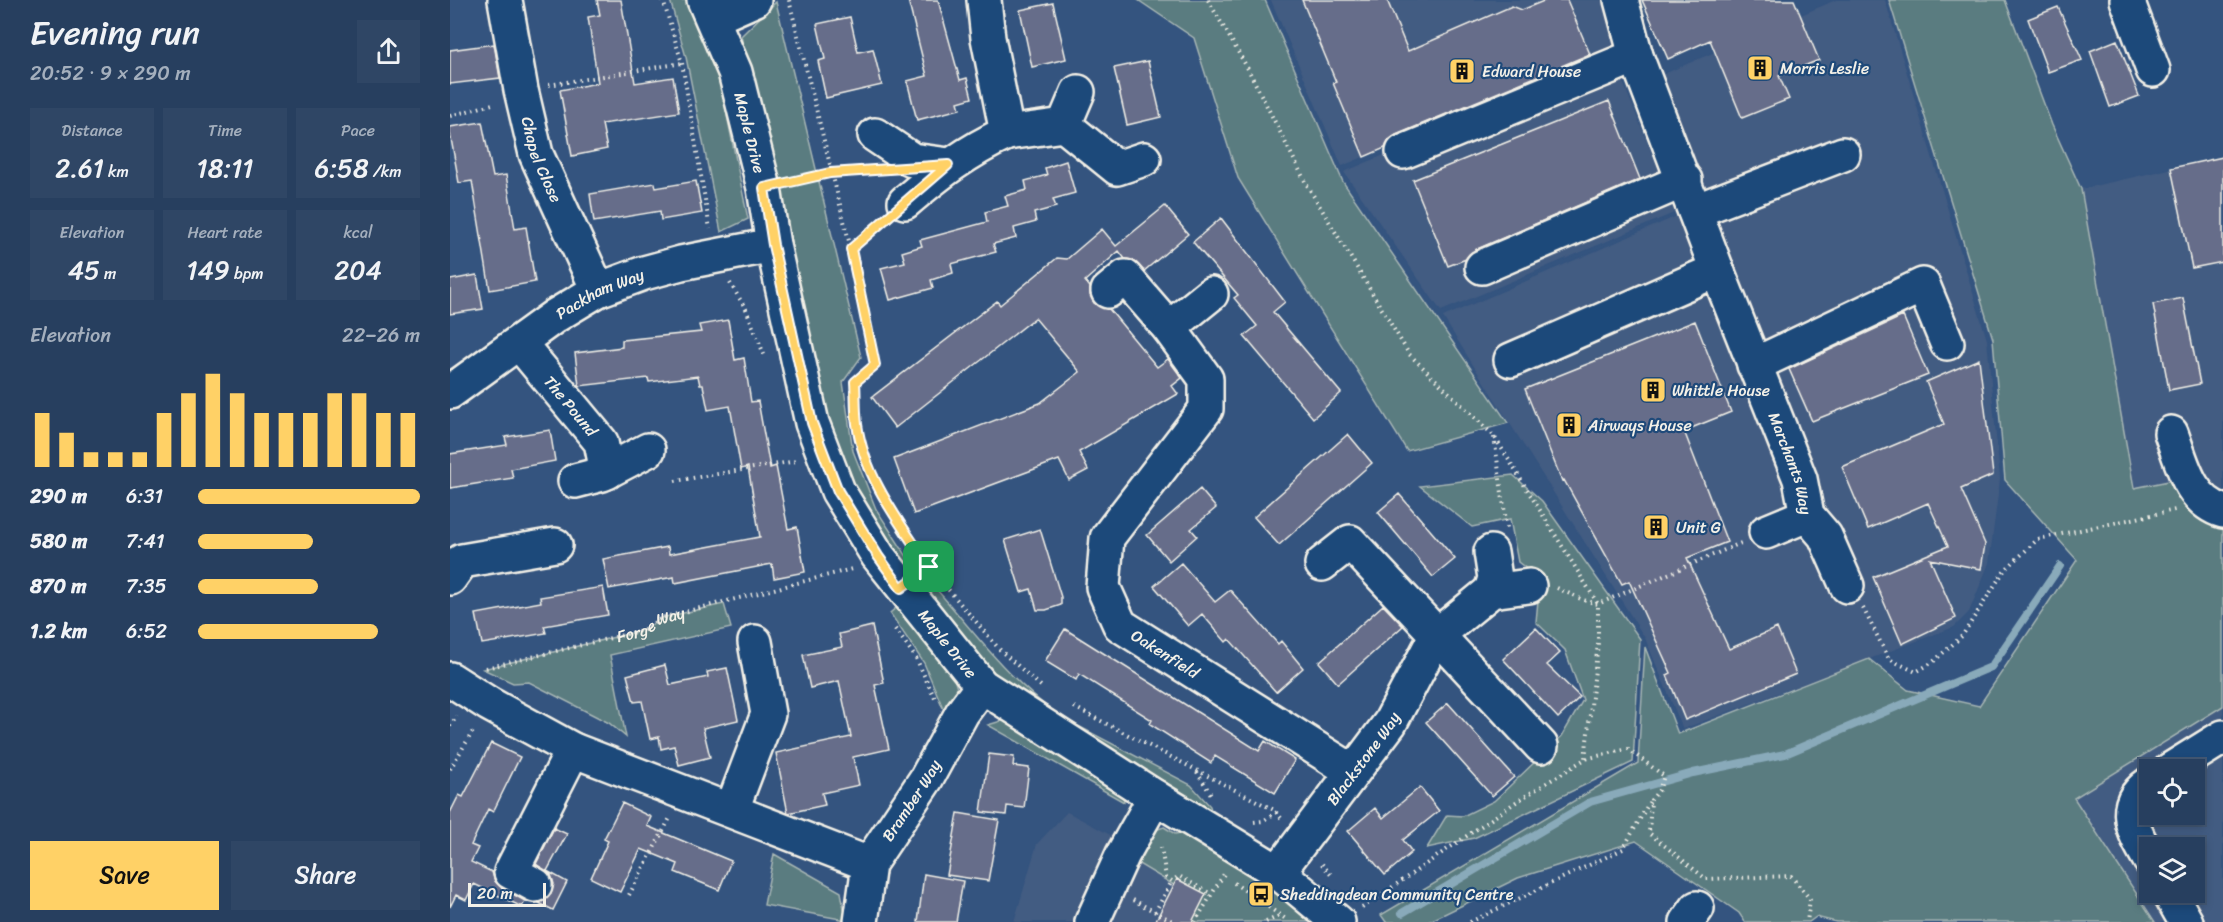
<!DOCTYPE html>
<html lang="en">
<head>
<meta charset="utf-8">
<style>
	:root { --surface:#273f5f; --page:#2f4665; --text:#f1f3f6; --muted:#a4afbd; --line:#435874; --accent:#ffd166 }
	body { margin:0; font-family:Sriracha,sans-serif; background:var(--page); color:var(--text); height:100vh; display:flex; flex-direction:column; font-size:22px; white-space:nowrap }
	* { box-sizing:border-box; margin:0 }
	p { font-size:20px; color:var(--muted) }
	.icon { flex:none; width:33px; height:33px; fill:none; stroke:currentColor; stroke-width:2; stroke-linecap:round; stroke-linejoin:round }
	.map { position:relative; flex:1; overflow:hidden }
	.panel { display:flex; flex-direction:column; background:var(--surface); width:450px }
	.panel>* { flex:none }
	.tools { position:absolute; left:1689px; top:759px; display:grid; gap:12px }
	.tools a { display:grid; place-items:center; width:66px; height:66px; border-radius:0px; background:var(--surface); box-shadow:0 3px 9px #0003,0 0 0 2px var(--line); font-size:30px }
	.scale { position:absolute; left:18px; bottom:15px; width:78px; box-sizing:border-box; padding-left:6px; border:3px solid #f4f1e8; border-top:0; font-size:16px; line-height:21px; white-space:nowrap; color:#f4f1e8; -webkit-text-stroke:4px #1f4a7a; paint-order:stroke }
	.pin { position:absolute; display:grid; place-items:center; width:51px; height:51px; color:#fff; margin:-26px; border-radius:12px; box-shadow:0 3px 9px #0006 }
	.round { display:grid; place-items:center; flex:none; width:63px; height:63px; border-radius:0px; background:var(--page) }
	.summary { display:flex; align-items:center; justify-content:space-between; height:102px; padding:0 30px }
	h1 { font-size:33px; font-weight:600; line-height:45px }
	.metrics { display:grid; grid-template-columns:repeat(3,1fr); gap:9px; height:102px; padding:6px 30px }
	.metrics div { display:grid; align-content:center; border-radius:0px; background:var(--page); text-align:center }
	.metrics b { font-size:26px; font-weight:600 }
	.metrics small { font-size:16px; font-weight:400 }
	.metrics p { font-size:16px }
	.chart { height:168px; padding:12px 30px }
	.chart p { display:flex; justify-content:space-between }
	.chart svg { width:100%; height:108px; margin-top:6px; stroke:var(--accent); stroke-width:6 }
	.primary-button { display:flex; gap:12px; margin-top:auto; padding:12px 30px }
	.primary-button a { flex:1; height:69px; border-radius:0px; background:var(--accent); color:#111; font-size:24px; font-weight:600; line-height:69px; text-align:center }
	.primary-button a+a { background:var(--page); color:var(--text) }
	ul { padding:0 30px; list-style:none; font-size:20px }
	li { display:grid; grid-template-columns:96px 72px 1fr; align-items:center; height:45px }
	li i { height:15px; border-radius:8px; background:var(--accent) }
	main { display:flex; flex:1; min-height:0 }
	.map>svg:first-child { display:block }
	.built { fill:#435c82; fill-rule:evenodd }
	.green { fill:#5a7b80; stroke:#a7b6b4; stroke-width:1.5 }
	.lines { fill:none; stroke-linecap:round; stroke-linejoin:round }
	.stream { stroke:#89aaba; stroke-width:8 }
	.building { fill:#666d8a; stroke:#f4f1e8; stroke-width:1.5 }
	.minor-casing { stroke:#f4f1e8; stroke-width:38 }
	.path { stroke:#f4f1e8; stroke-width:4; stroke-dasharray:1.5 4.5; stroke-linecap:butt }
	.minor { stroke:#1f4a7a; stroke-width:33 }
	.route-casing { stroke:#fff; stroke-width:12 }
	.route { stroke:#ffd166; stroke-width:8 }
	.labels { text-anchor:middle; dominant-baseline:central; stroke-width:4.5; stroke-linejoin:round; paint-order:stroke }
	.poi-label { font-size:16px; fill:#f4f1e8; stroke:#1f4a7a; text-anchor:start }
	.street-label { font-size:16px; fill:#f4f1e8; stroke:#1f4a7a }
</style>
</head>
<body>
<main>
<section class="panel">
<div class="summary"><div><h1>Evening run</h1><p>20:52 · 9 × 290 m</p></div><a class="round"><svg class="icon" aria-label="share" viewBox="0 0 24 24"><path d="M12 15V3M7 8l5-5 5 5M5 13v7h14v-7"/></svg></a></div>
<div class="metrics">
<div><p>Distance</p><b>2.61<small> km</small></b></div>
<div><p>Time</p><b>18:11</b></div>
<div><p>Pace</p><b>6:58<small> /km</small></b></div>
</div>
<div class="metrics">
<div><p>Elevation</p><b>45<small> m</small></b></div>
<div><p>Heart rate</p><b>149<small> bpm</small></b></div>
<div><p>kcal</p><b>204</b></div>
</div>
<div class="chart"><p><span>Elevation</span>22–26 m</p>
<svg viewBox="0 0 160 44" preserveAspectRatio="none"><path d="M5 44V22M15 44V30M25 44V38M35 44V38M45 44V38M55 44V22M65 44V14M75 44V6M85 44V14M95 44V22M105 44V22M115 44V22M125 44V14M135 44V14M145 44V22M155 44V22"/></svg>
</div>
<ul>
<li><b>290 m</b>6:31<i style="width:100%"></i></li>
<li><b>580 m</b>7:41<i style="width:52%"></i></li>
<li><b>870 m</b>7:35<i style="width:54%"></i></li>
<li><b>1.2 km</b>6:52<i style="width:81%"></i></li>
</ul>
<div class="primary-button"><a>Save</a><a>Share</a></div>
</section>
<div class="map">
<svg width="1773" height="922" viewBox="0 0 1773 922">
	<rect width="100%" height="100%" fill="#34547f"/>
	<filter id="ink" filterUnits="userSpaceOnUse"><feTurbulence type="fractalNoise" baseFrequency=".0167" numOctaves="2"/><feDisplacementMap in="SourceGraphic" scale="12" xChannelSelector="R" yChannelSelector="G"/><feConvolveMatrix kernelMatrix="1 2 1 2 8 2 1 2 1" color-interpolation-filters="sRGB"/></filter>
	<g filter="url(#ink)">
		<path class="built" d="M821,0H1179L1207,77L1386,0H1435L1537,340L1550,479L1539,563L1519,612L1504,627L1233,729L1195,638L993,317L1232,214L1168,49L892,166Z
			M1163,58L1226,212L991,311L894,172Z
			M1773,157V520L1684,488L1631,189Z
			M1773,706V922H1705L1624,798ZM1700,770H1744V814H1700ZM1700,848H1744V892H1700Z
			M617,812L679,845L673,855L696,868L756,894L802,922H564L587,844Z"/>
		<path class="green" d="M220,0H237L270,81L298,219L271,232L236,57Z
			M688,0H815L893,182L1058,423L957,451L788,178L744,38Z
			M1439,0H1555L1602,125L1631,189L1684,488L1733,478L1773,520V706L1624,798L1705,922H1386L1366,917L1359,922H1295L1289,913L1186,841L1068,878L978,922H936L931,915L1188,763L1195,647L1228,734L1419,659L1458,690L1529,706L1627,560L1555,480L1543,339Z
			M326,2L411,357L393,382L403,451L426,509L469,575L460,583L409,498L378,423L291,36Z
			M1063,475L1092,501L1190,639L1183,762L1024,838L977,848L997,815L1013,816L1044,801L1112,736L1133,700L1115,650L1086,622L1090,579L1068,562L1060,519L1022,527L970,486Z
			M480,582C522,629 557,679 609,716L741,785L760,806L763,817L552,684L469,591Z
			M274,604L281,628L160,655L176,737L159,723L79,682L63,683L33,669L194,630L211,618Z
			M446,608L504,678L508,692L500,710L493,708L474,663L440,613Z
			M551,721L561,722L673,795L674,802L538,725Z
			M714,827L725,834L731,833L772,846L876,922H742L724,885L687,863L705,830Z
			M324,854L391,892L396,920L314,905Z"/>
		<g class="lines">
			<path class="stream" d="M952,913L1140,802L1243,773L1335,754L1541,667L1610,566"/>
		</g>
		<path class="building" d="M147,0H171L185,83L223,77L229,112L152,124L157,149L122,156L110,90L148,83L138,17L150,15Z
			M458,0H488L510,80L517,78L522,98L508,102L510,109L467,120L457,81L477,76Z
			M852,0H937L958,51L1062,6L1072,10L1096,0H1117L1140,54L946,135L939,140L935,148L914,157L883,83L886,82Z
			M1192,0H1344L1369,60L1329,76L1339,99L1292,118L1260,40L1218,59Z
			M603,3L616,59L582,67L570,10Z
			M1608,7L1632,60L1598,72L1578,19Z
			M400,17L408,52L423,49L432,85L376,98L368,61L375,59L367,24Z
			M1667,40L1689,96L1660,107L1640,51Z
			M44,44L50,78L0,84V50Z
			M698,61L711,117L677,125L664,68Z
			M1159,101L1190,179L1025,250L1016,259L998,266L963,180Z
			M32,122L43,177L56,175L65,229L76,227L85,282L40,290L22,181L9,183L0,133V127Z
			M1773,157V262L1742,268L1721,168Z
			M616,161L625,193L603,199L606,207L584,213L586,222L564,228L566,238L543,244L546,252L501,264L503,273L481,280L483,288L440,300L431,268L455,262L452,252L472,246L470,240L537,222L535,212L558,206L555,196L577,190L575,181L597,175L595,168Z
			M246,181L252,213L211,220L210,211L144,222L140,194L205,183L206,188Z
			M715,206L738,234L694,271L682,260L675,259L669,251L635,281L640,287V295L644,303L659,309L707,367L718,359L732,378L722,386L728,394L629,452L638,470L619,480L609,460L464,514L444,459L590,403L630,372L585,318L445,428L422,397L547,301L550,305L607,258L617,259L652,229L666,246Z
			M771,218L835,302L823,312L891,393L863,418L794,336L807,326L784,298L788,295L743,242Z
			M27,275L33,309L0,314V280Z
			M1733,298L1750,384L1719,390L1703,304Z
			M1453,316L1478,375L1362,421L1339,369Z
			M278,320L285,360L294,358L301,402L308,401L320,468L326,466L338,529L347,527L355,572L324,578L322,564L225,583L224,577L159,589L153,559L218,547L219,554L310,537L298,467L291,469L280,406L258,410L253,385H250L248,376L199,382L198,378L129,386L125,353L172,347V340L251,332L249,325Z
			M1245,321L1281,412L1234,431L1277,542L1237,558L1279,649L1327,628L1346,674L1235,720L1217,675L1221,673L1179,581L1172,584L1114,480L1112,481L1075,389Z
			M1529,359L1543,475L1511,489L1535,544L1531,569L1480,559L1506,618L1452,644L1423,577L1498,546L1478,503L1418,529L1392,467L1494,424L1476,382Z
			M100,430L105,461L61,469L63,478L0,488V454L57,445L55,437Z
			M898,434L922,463L829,545L804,517Z
			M750,489L766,508L741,529L747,536L719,561L697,535Z
			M949,494L1005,559L983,577L928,512Z
			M590,529L611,597V605L596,610H587L581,589L571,592L555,540Z
			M731,563L765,602L780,590L828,644L831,641L853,668L826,692L779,639L776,642L752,614L738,626L704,586Z
			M153,587L158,615L94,626L96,633L32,644L26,614L91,602L90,597Z
			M933,605L953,626L888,684L869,662Z
			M422,626L434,683L425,685L439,749L403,757L409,785L372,793L375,805L338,813L326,753L401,737L389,681L360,688L353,655L392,647L389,634Z
			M1086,628L1110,653L1097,665L1130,697L1108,718L1053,659Z
			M615,629L809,751L815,741L845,760L825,793L765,756L761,763L700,724L702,720L629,674L626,680L595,661Z
			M215,665L220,685L258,677L257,672L277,668L288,720L253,728L260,757L229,765L224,746L211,749L209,737L200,739L192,701L184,702L177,675Z
			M998,703L1064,777L1042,796L976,722Z
			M41,743L70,757L43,812L38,809L21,845L28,848L21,862L42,872L45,881L52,888L75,901L72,907L24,884L16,900L6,895L0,907V813L9,795L13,797Z
			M539,754L564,757L563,766L579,768L574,808L557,806L556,815L531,812Z
			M970,787L989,811L953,840L962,852L935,875L898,831L925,808L933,818Z
			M172,803L201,817L197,826L281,861L269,890L225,872L228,864L191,849L170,892L141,878L158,841L154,839Z
			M508,813L549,820L538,881L497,875Z
			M104,828L117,834L97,871L117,882L103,910L89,903L101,894L104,884L101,875L86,864Z
			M474,874L513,881L506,922H468Z
			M727,879L756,894L742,922H705Z"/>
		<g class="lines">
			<defs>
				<g id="minor">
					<path id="s2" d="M55,0L71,90L86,154L148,290"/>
					<path id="s3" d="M254,0L285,72L314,188L323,245L362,423L388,491L428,556L532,686L705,797L828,872L888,922"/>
					<path d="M534,0L538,38L557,133L614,125"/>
					<path id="s4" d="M1171,0L1186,56L1267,270L1350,479L1357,515L1375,536L1397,586"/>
					<path d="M1677,0L1703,70"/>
					<path d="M263,18L304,0"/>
					<path d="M628,92L614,125L667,168L694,159"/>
					<path d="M425,135L462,160L499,165"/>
					<path d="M953,152L1186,56"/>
					<path d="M455,202C489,173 516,152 557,133"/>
					<path d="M1245,211L1393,154"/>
					<path d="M1032,267L1235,180"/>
					<path d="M658,291L675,277L719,328L761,294"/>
					<path id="s5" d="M719,328L756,379V409L657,538L653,587L670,625L902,771"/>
					<path id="s6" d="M70,344L151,442L157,472"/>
					<path d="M1061,360L1267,270"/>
					<path d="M1304,365L1473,285L1497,343"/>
					<path id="s7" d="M0,392L105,316L148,290L194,273L231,263L323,245"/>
					<path d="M1721,433C1732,462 1739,501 1773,511"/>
					<path d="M125,481L152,474L198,450"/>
					<path d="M1316,532L1357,515"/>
					<path d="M1041,552L1045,578L1041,591"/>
					<path d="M872,564L900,542L1091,746"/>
					<path d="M0,578L12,561L105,545"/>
					<path d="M0,679L39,704L123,750L419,864"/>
					<path d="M1720,770L1773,737"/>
					<path d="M1700,783C1668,805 1684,833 1700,860"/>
					<path d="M282,809L318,714L305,642"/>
					<path id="s8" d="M828,872L940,723L986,636L1041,591L1079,586"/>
					<path d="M85,885L61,872L123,750"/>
					<path d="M1719,892L1736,922"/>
					<path id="s9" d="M411,922L419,864L476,779L512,713L532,686"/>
					<path d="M642,922L673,854L705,797"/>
					<path d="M1237,922L1247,908"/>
				</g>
			</defs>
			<use href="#minor" class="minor-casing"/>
			<g class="path">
				<path d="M213,0L232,63L260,229"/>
				<path d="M339,0L401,249L425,365L405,382C406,396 405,410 407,424C414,477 450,523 479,567L474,570"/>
				<path d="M758,0L798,69L857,185L959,354L1044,436L1148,604V643L1135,759"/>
				<path d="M99,85L232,63"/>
				<path d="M0,116L46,103"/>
				<path d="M342,182L380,173L423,170"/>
				<path d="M402,249L434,220"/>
				<path d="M280,283L296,309L315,357"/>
				<path d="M1044,437L1057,528"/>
				<path d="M225,481L346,461"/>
				<path d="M479,567L551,651L592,687"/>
				<path d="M1107,588L1133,600L1148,604L1291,543"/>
				<path d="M1413,608L1439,659L1466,672L1483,662L1512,636L1554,571L1588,539L1725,510"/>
				<path d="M445,629L466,658L486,701"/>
				<path id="s1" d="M36,668L194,630L211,618L402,569"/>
				<path d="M624,707L824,810L833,820"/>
				<path d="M0,726L7,716"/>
				<path d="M0,769L25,728"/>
				<path d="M747,772L762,796"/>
				<path d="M804,822L813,821L827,812"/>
				<path d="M711,847L716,877L722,881L729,876L761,894"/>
				<path d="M872,864L882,876"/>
				<path d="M784,883L837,920"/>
				<path d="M179,895L220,818"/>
				<path d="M683,900L724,922"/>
				<path d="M912,908L1066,802L1135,759L1178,749L1214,776L1209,790L1201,800L1199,833L1256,879L1341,876L1360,899L1357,922"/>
				<path d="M705,912L722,881"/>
				<path d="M745,922L774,874"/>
				<path d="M816,922L829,916"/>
				<path d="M1020,922L1173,849L1200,801"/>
			</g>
			<use href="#minor" class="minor"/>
		</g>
	</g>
	<g class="lines" filter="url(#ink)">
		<defs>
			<path id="route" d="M498,165L401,249L425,365L405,382C406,396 405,410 407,424C414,477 450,523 479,567L451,588L428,556L388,491L362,423L323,245L314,188L380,173Z"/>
		</defs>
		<use href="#route" class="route-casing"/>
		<use href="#route" class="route"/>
	</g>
	<defs>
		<symbol id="building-square" viewBox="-11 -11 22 22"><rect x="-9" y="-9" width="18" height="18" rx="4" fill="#ffd166" stroke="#1f4a7a"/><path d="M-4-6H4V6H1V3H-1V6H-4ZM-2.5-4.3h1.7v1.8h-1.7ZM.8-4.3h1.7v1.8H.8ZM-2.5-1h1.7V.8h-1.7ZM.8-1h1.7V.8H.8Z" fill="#111"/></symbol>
		<symbol id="bus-square" viewBox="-11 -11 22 22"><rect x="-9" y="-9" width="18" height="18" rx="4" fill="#ffd166" stroke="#1f4a7a"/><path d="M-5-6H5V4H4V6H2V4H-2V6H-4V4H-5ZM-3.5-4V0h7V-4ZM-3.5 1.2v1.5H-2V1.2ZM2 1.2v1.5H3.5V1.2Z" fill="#111"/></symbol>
	</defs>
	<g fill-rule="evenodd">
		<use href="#building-square" x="1295" y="53" width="30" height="30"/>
		<use href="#building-square" x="997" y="56" width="30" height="30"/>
		<use href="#building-square" x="1188" y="375" width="30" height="30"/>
		<use href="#building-square" x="1104" y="410" width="30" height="30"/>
		<use href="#building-square" x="1191" y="512" width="30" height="30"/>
		<use href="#bus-square" x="796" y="879" width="30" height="30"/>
	</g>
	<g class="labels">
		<g class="poi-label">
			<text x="1330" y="68">Morris Leslie</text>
			<text x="1032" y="71">Edward House</text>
			<text x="1222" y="390">Whittle House</text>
			<text x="1138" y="425">Airways House</text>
			<text x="1226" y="527">Unit G</text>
			<text x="830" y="894">Sheddingdean Community Centre</text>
		</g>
		<g class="street-label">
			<text stroke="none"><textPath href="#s3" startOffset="141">Maple Drive</textPath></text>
			<text stroke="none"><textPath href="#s2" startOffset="164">Chapel Close</textPath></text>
			<text stroke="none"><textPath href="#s7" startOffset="180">Packham Way</textPath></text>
			<text stroke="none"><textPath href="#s6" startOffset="80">The Pound</textPath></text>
			<text stroke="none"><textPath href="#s4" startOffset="494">Marchants Way</textPath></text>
			<text stroke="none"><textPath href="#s1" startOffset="171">Forge Way</textPath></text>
			<text stroke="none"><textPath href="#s3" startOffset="699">Maple Drive</textPath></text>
			<text stroke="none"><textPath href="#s5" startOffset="400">Oakenfield</textPath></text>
			<text stroke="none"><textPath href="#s8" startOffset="142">Blackstone Way</textPath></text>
			<text stroke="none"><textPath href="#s9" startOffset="135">Bramber Way</textPath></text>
		</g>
	</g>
</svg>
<div class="tools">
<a><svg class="icon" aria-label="locate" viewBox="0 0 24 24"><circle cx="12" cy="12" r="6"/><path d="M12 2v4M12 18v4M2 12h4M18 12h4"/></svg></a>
<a><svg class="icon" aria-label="layers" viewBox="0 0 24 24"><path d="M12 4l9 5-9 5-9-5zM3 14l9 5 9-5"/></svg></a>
</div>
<div class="scale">20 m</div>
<div class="pin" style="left:479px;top:567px;background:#1e9e55"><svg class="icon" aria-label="arrive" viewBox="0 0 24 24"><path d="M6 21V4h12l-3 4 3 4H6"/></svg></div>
</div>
</main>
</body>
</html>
